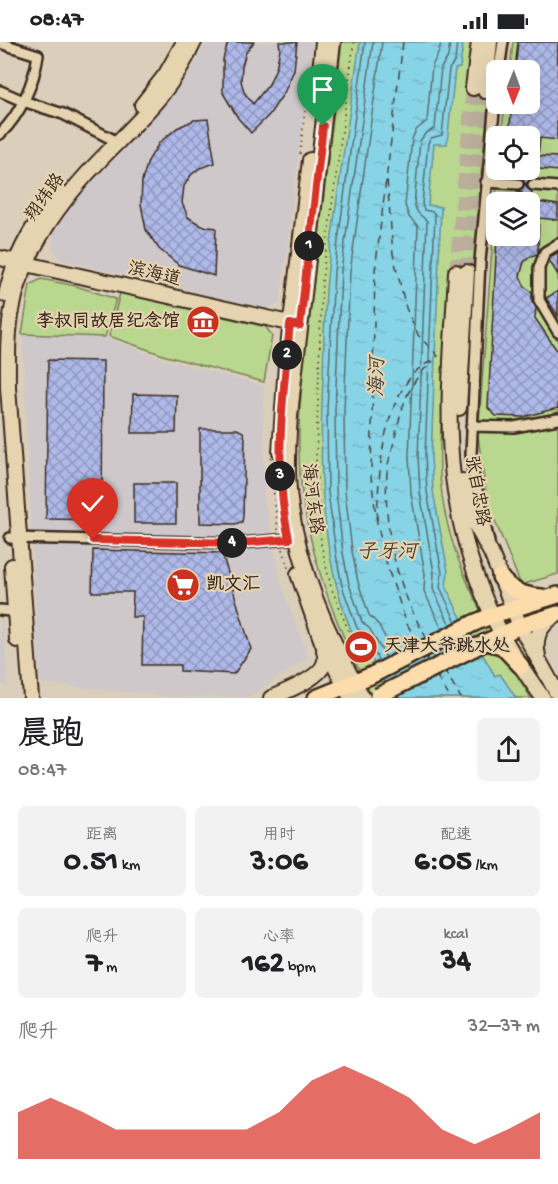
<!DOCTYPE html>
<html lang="zh">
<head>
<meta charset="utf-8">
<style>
	:root { --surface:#fff; --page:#f2f2f2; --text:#202124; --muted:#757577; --accent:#d93025 }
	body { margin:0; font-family:"Gochi Hand","LXGW WenKai TC",sans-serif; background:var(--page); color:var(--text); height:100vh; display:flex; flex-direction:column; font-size:22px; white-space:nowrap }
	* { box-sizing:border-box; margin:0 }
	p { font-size:20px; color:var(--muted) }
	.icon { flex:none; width:33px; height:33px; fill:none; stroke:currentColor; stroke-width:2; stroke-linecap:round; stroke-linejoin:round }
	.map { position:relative; height:656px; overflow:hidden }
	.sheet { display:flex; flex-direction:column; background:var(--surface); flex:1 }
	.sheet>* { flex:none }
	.needle { width:39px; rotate:181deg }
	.tools { position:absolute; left:486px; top:18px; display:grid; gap:12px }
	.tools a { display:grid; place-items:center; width:54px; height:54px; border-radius:9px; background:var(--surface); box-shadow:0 6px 24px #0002; font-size:30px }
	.pin { position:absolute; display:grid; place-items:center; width:51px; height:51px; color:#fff; margin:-62px -26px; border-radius:50% 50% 50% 0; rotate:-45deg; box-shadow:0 0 6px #0007 }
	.pin .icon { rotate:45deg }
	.km { position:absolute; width:30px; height:30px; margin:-15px; border-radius:50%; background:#222; color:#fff; font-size:16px; line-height:30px; text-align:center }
	.round { display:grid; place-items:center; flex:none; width:63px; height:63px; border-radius:9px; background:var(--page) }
	.summary { display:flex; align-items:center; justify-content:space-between; height:102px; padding:0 18px }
	h1 { font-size:33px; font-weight:700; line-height:45px }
	.stats { display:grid; grid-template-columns:repeat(3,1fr); gap:9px; height:102px; padding:6px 18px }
	.stats div { display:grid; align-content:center; border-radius:9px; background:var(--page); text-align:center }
	.stats b { font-size:30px; font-weight:700 }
	.stats small { font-size:16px; font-weight:400 }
	.stats p { font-size:16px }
	.chart { height:168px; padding:12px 18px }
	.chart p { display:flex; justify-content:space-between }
	.chart svg { width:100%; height:108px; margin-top:6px; fill:var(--accent); opacity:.7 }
	.status { display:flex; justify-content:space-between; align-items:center; height:42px; padding:0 30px; background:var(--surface); direction:ltr }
	.status svg { height:16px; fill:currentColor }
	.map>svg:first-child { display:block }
	.built { fill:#cec8ca }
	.green { fill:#bad78f; stroke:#7a8056; stroke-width:1.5; fill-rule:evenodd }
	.water { fill:url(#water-ripples); stroke:#699097; stroke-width:1.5 }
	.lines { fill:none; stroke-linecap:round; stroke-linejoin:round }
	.shore { stroke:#5a6e6e; stroke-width:1.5 }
	.ferry { stroke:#47443c; stroke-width:1.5; stroke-dasharray:8 6; stroke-linecap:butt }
	.building { fill:url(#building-cross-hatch); stroke:#3b2a1e; stroke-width:1.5 }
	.secondary-tunnel { stroke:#bbae9c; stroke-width:14; stroke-dasharray:14 7; stroke-linecap:butt }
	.street-casing { stroke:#3b2a1e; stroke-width:14 }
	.secondary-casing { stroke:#3b2a1e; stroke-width:18 }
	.primary-casing { stroke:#3b2a1e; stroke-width:20 }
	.path { stroke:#3b2a1e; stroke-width:1.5; stroke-dasharray:1.5 4.5; stroke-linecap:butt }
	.street { stroke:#e6d4b1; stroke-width:9 }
	.secondary { stroke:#e6d4b1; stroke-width:14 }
	.primary { stroke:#fddcac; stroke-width:15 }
	.primary-bridge-casing { stroke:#3b2a1e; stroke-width:20; stroke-linecap:butt }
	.primary-bridge { stroke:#fddcac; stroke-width:15 }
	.route-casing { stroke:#fff; stroke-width:12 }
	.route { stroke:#d93025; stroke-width:8 }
	.labels { text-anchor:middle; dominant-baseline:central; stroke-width:4.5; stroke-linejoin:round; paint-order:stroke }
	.street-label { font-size:18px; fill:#3b2a1e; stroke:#e6d4b1 }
	.poi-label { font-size:18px; font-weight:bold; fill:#3b2a1e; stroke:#e6d4b1; text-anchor:start }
	.water-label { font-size:20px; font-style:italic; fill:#47443c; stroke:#e6d4b1 }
</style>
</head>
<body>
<div class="status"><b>08:47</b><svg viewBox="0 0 49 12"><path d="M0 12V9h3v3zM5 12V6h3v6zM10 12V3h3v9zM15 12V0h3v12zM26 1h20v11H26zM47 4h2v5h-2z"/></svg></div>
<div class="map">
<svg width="558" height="656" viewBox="0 0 558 656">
	<defs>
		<pattern id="water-ripples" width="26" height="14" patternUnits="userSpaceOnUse" patternTransform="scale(1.5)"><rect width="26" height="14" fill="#88d4e7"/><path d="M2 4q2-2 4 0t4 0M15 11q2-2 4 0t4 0" fill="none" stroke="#76b6c6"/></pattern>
		<pattern id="building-cross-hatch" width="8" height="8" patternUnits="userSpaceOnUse" patternTransform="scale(1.5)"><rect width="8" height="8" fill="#aeb9e9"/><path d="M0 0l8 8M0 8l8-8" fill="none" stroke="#8f97bc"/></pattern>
	</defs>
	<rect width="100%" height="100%" fill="#dbcfbc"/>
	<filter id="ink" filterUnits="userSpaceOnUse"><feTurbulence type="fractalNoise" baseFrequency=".0167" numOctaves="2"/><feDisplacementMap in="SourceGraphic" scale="12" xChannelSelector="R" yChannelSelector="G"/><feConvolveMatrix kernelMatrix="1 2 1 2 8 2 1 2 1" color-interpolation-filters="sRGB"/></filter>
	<g filter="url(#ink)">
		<path class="built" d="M206,0H313L280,261L267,267L61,218L52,205L53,191L67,167L164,64L195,21Z
			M22,292L105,295L164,317L264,344V456L282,544L308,616L249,655H172L40,641L35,571Z
			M0,575H3L8,644L0,643Z"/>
		<path class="green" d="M342,0H473L466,50L491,53L481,133L474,227L448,226C447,259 448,293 446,326C443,366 436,413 442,453C451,523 493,597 531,656H373C339,591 312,524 302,451C294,391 303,330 310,270C320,180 331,90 342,0Z
			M513,0H558V532L521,543L487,459L478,394L498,128H530V94H501L505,62H530V28H510ZM496,160H530V194H496Z
			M41,237L76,244L116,257L105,295L22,292L30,243Z
			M120,251L266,285L272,294L264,340L166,314L109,294Z"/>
		<path class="water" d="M360,0H463L460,26L455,27L447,102H434L428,163L441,165L431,415L433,449L448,530L446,544L458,570L495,634L500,632L516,656H393L358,593L354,595C319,514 319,421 323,335C324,299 324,262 328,226C337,150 349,75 360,0Z"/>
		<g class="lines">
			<path class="shore" d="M365,0L334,229L327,369L328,450L336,512L342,544L357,586L364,591L379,619
				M373,0L341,229L335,369L336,449L343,511L349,542L362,580L370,587L386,616
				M382,0L350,230L344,369L345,449L352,509L358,540L369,573L378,582L394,612
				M441,0L439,10L432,24L427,79L416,88L412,97L405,163L409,175L418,184L409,414L411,451L425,532L424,549L442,587
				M450,0L448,15L441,26L435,86L425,92L420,99L414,163L418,171L427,179L418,414L420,450L434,531L433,547L450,583
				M456,580L440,545L442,531L427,450L425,414L435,173L433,170L424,168L422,162L428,101L431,96L442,93L449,27L455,19L457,0"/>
			<path class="ferry" d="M403,0L375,229L371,435L377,481L388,527L407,582L418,601
				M377,478C379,431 381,367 415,330C421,324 431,319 438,314L418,293L406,266L393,212L387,136
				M427,597C397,547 383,488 387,430C388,418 393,406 395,395C403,362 407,342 433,319
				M425,613L430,622
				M444,627L461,656
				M437,634L450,656"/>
		</g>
		<path class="building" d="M228,0H254L246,10L242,24L241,39L244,50L253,62L269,42L276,26L280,7L279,0H297L294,28L284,51L269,73L251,91L238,76L223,51V17Z
			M518,0H558L557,98L540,96L538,114L558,115V129L530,126V94L509,92L512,62H530V28H515Z
			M208,77L215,121L200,126L191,133L184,144L182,161L188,175L202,184L216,186L214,234L179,223L159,207L146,188L141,162L142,139L148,119L159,101L177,86L194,78Z
			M524,128H534L533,136L530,137L526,142L527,146L532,150L531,159L558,163V178L539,176L538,210L537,212L530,215L524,220L520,234L525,245L532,250V259L536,266L535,276L558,310V366L523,375L496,374L488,366L497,194H530V160H521L522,151L517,150L525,143L524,139L518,135H523Z
			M558,210V233L549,218L551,215Z
			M558,249V274L546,256Z
			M48,318L103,319L102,478L46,477Z
			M133,352L177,353L176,391H132Z
			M200,387H237L243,390L245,396L243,474L242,480L235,482L200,481Z
			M134,441H176V481H134Z
			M93,508L222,511L251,607L234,632L180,629V623H142L143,575H132L133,550H92Z"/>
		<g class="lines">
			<path class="secondary-tunnel" d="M456,230L473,46
				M467,230L485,49"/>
			<defs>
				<path id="street" d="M0,1L38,13C34,41 21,72 0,92
					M499,28L503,0
					M0,49L23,59L63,72L110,96L116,102
					M486,140L518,142
					M533,143L558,145
					M558,202L545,210L539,226V258L558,290
					M471,384L514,385L558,377
					M10,496L241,501L289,497
					M489,500L473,430L471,412L480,219L496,48
					M0,568L19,570"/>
				<path id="secondary" d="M333,0C322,90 312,181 302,271C295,332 282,406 291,466C301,533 330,598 363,656
					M473,46L479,0
					M318,49L323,0
					M485,49L490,0
					M142,63L166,32L183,2
					M0,216L298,283
					M456,230C453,298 445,368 453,435C459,487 476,544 501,591C513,613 528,635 543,656
					M6,253C14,215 34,180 59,151
					M459,366L467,230
					M280,410L286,322L310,118
					M462,439L475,482L491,511L520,584L558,653
					M12,524L17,598
					M298,532L322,600L351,656
					M538,614C534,596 539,585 554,574
					M31,656L8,345C8,319 7,293 12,268C22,210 61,158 101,117C140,77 170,52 194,0
					M271,656C284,650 319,637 324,622C326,618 325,612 324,608"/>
				<path id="primary" d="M500,535C511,549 524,554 542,555
					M474,581L493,573L558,553
					M486,600L520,584L558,572
					M486,600L502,604L521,624
					M316,656L370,634"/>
			</defs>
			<use href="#street" class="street-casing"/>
			<use href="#secondary" class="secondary-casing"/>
			<use href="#primary" class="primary-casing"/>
			<path class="path" d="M354,0L322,238L316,418L321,502L331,545L353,600L357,598L368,622
				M300,112L307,51
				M271,415L272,437L278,488
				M283,507L288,526"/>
			<use href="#street" class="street"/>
			<use href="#secondary" class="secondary"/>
			<use href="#primary" class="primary"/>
			<defs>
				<path id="primary-bridge" d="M370,634L474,581
					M378,654L486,600"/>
			</defs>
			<use href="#primary-bridge" class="primary-bridge-casing"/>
			<use href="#primary-bridge" class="primary-bridge"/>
		</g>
	</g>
	<g class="lines" filter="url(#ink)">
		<defs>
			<path id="route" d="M93,498L241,501L289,497C273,426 283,354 290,282L300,284L323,84"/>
		</defs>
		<use href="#route" class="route-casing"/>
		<use href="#route" class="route"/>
	</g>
	<defs>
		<symbol id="museum-disc" viewBox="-11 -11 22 22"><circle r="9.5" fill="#c8321e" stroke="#e6d4b1"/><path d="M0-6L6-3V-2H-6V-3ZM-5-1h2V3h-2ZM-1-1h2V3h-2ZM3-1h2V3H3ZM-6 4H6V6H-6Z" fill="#fff"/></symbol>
		<symbol id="supermarket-disc" viewBox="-11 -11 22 22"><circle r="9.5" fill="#c8321e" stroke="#e6d4b1"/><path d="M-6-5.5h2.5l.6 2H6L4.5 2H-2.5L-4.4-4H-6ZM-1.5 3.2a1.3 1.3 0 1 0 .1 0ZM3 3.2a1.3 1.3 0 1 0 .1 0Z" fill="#fff"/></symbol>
		<symbol id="stadium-disc" viewBox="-11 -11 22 22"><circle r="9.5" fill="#c8321e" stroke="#e6d4b1"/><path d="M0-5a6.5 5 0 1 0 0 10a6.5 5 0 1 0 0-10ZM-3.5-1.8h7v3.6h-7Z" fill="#fff"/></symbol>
	</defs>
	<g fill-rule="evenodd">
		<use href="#museum-disc" x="184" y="261" width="38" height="38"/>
		<use href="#supermarket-disc" x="164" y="524" width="38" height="38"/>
		<use href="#stadium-disc" x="342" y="586" width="38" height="38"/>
	</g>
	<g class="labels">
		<g class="street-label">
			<text transform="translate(46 156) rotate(-54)">翔纬路</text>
			<text transform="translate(154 233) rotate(13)">滨海道</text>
			<text transform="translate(476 449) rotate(80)">张自忠路</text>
			<text transform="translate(311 457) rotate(83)">海河东路</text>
		</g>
		<g class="poi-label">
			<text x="180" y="280" text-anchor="end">李叔同故居纪念馆</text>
			<text x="206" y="543">凯文汇</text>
			<text x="384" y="605">天津大爷跳水处</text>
		</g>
		<g class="water-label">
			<text transform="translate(379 335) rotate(-89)">海河</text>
			<text x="387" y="511">子牙河</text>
		</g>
	</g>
</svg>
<div class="tools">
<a><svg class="needle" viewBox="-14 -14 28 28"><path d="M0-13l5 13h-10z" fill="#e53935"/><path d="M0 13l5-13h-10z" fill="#757577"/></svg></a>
<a><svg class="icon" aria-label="locate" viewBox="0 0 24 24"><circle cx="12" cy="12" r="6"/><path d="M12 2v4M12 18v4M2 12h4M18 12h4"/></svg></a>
<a><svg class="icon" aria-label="layers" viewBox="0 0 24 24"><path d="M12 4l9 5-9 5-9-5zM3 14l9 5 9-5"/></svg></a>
</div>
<div class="pin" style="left:323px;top:84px;background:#1e9e55"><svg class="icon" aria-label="arrive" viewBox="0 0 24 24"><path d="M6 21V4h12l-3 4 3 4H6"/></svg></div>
<div class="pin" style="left:93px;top:498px;background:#d93025"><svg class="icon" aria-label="check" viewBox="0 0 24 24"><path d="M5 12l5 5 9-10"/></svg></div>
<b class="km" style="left:309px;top:204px">1</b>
<b class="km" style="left:287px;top:313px">2</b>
<b class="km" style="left:280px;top:434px">3</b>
<b class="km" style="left:232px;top:501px">4</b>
</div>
<section class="sheet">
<div class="summary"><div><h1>晨跑</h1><p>08:47</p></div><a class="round"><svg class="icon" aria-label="share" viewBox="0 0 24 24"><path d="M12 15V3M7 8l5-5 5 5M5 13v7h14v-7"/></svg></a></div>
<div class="stats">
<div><p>距离</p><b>0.51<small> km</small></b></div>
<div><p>用时</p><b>3:06</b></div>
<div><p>配速</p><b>6:05<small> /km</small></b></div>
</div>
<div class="stats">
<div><p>爬升</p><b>7<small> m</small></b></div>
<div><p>心率</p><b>162<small> bpm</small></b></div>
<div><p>kcal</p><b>34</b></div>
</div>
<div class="chart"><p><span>爬升</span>32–37 m</p>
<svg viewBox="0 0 160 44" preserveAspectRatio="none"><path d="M0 44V25L10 19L20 25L30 32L40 32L50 32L60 32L70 32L80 25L90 12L100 6L110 12L120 19L130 32L140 38L150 32L160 25V44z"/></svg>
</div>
</section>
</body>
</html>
